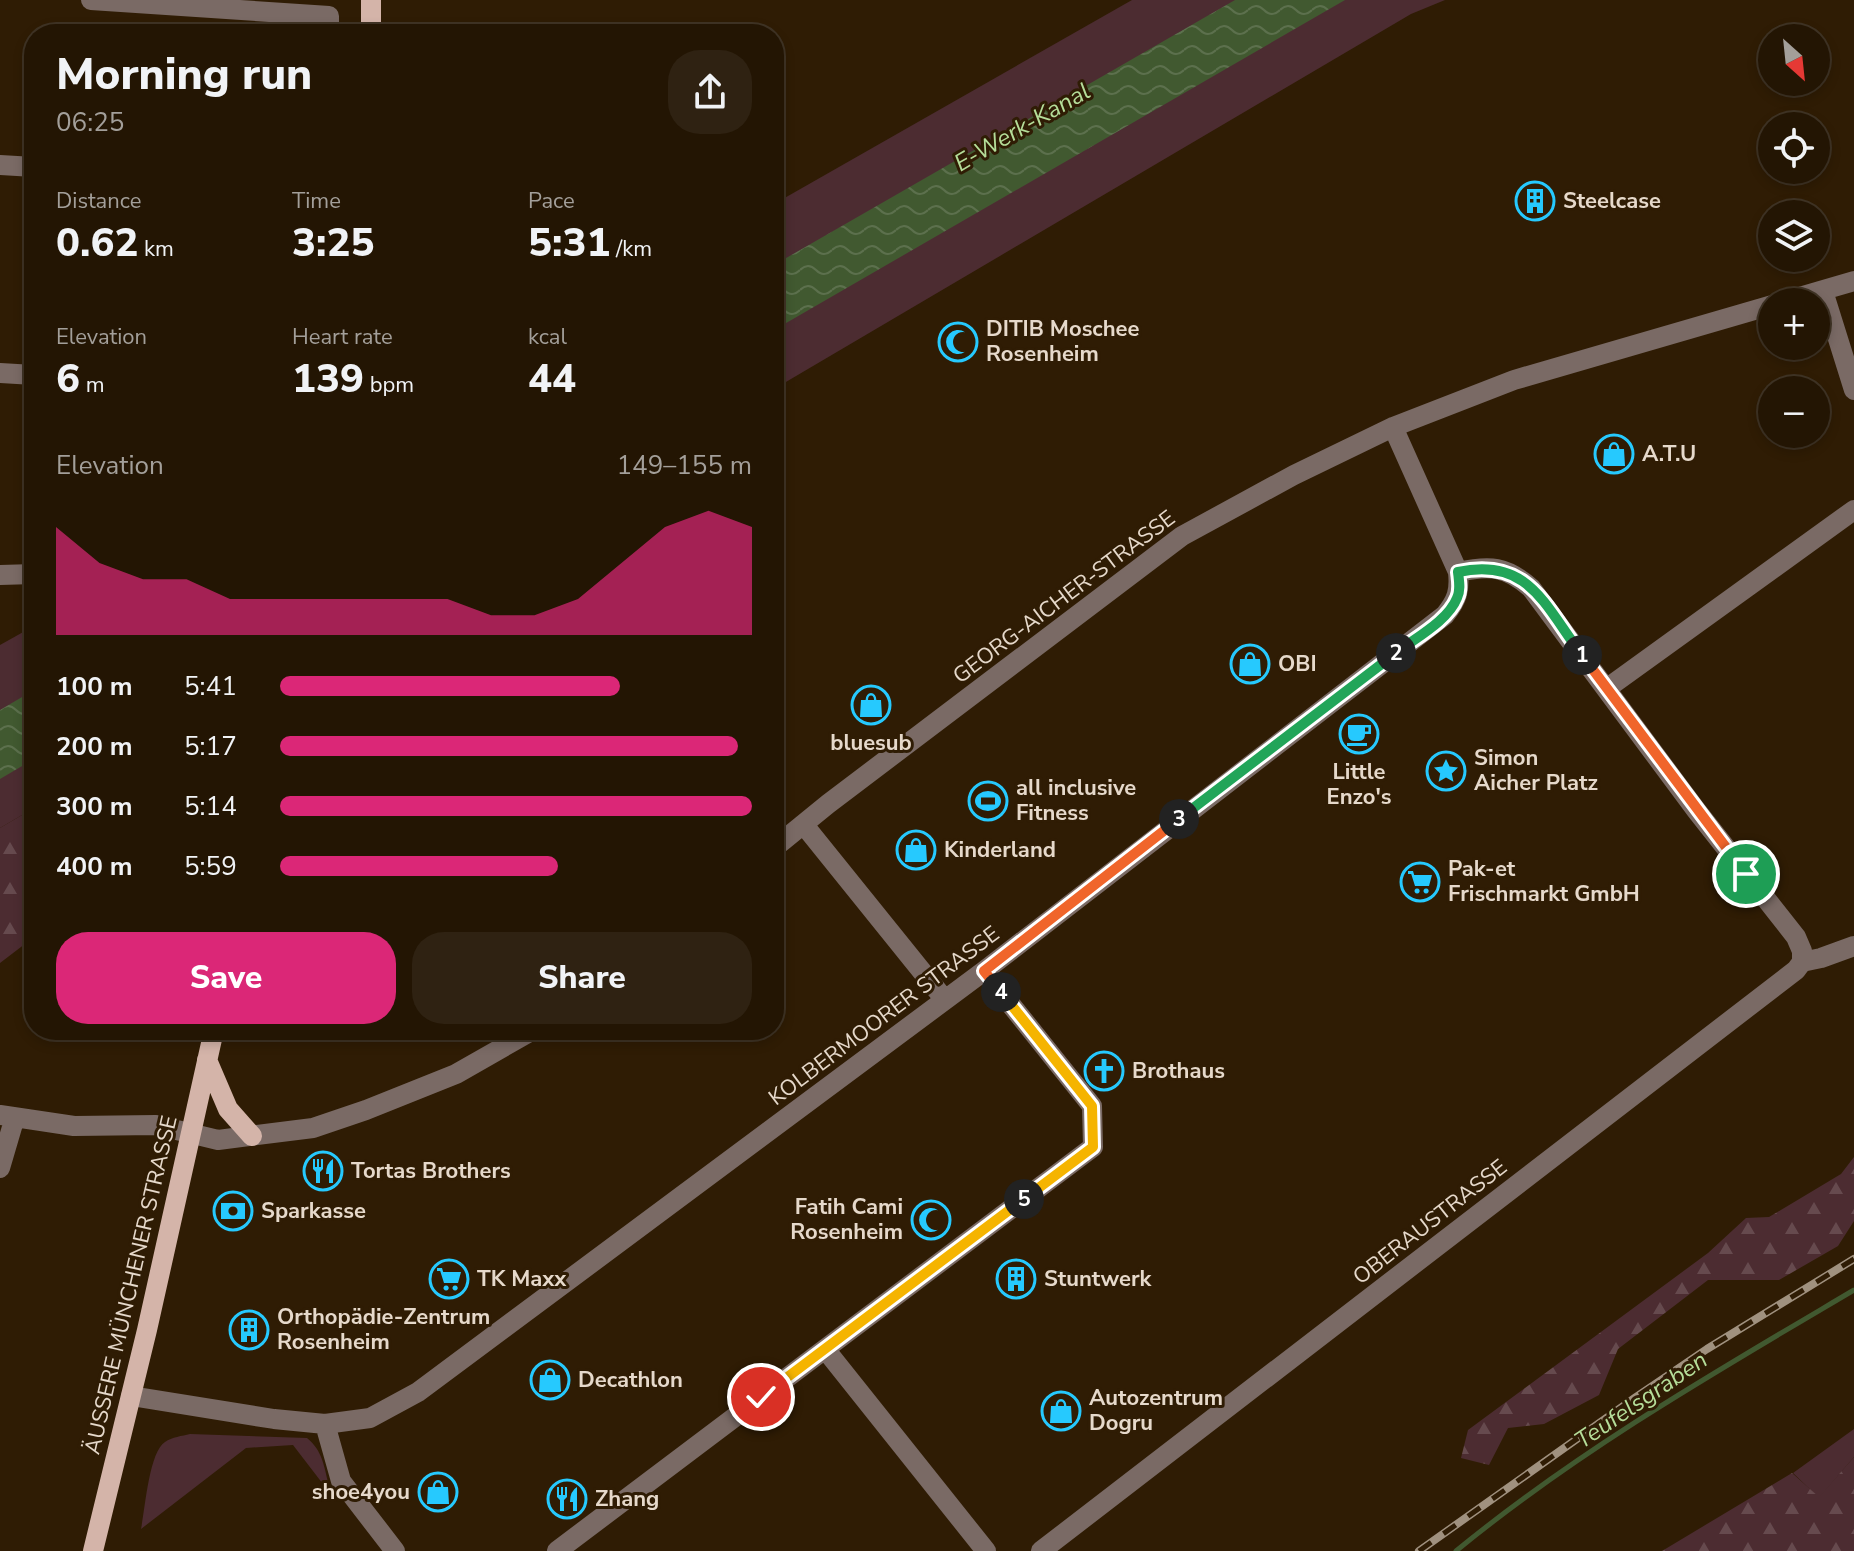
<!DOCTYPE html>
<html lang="en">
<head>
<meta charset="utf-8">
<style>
	:root { --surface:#231503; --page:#2f2212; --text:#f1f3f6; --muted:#a39f9a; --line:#403425; --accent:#db2777 }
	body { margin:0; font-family:"Nunito Sans",sans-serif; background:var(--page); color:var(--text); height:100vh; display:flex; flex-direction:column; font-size:30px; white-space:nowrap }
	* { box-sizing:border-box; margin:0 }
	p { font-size:26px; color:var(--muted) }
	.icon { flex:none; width:44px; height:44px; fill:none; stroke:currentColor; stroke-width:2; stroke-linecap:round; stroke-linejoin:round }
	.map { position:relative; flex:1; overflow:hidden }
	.panel { position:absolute; left:24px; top:24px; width:760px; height:1016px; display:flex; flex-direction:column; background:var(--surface); border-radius:32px; box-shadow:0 4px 12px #0003,0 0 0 2px var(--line) }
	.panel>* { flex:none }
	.needle { width:52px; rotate:153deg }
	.controls { position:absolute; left:1758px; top:24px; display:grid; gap:16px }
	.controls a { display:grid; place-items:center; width:72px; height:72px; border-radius:50%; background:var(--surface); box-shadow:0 4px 12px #0003,0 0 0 2px var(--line); font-size:40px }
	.pin { position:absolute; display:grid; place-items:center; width:68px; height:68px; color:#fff; margin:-34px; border:4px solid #fff; border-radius:50%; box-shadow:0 2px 8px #0007 }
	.km { position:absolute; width:40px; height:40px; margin:-20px; border-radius:50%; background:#222; color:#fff; font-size:22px; line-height:40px; text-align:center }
	.round { display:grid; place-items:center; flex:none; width:84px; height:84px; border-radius:32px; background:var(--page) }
	.headline { display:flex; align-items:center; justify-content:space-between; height:136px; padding:0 32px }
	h1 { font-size:44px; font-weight:800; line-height:60px }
	.figures { display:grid; grid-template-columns:repeat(3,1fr); gap:12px; height:136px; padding:8px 32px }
	.figures div { display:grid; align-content:center }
	.figures b { font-size:40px; font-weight:800 }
	.figures small { font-size:22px; font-weight:400 }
	.figures p { font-size:22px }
	.chart { height:224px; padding:16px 32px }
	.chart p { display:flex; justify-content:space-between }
	.chart svg { width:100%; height:144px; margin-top:8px; fill:var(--accent); opacity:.7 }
	.cta { display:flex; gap:16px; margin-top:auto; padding:16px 32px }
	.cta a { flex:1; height:92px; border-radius:32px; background:var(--accent); color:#fff; font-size:32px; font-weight:800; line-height:92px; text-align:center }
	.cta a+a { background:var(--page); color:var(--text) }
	ul { padding:0 32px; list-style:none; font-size:26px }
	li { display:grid; grid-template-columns:128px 96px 1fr; align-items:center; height:60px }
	li i { height:20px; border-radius:10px; background:var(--accent) }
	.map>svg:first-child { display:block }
	.green { fill:#4c2c31 }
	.forest { fill:url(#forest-firs) }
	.water { fill:url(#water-waves) }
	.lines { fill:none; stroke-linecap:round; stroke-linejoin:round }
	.stream { stroke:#415930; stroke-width:5 }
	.minor { stroke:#7a6a65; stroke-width:20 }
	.major { stroke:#d4b4a9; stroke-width:20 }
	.rail-casing { stroke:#a0917f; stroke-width:8 }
	.rail { stroke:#2f1c04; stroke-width:5; stroke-dasharray:15; stroke-linecap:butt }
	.split-1-casing { stroke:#fff; stroke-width:16 }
	.split-2-casing { stroke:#fff; stroke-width:16 }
	.split-3-casing { stroke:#fff; stroke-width:16 }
	.split-4-casing { stroke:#fff; stroke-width:16 }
	.split-5-casing { stroke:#fff; stroke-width:16 }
	.split-6-casing { stroke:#fff; stroke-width:16 }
	.split-1 { stroke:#f0652b; stroke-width:10 }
	.split-2 { stroke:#22a559; stroke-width:10 }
	.split-3 { stroke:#22a559; stroke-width:10 }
	.split-4 { stroke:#f0652b; stroke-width:10 }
	.split-5 { stroke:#f5b400; stroke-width:10 }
	.split-6 { stroke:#f5b400; stroke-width:10 }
	.labels { text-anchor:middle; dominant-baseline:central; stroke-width:6; stroke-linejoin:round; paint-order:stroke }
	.poi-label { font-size:22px; font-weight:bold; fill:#e6d9cb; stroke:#2f1c04; text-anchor:start }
	.street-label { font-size:22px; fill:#e6d9cb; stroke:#2f1c04 }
	.water-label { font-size:24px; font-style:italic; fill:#b5dd99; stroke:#2f1c04 }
</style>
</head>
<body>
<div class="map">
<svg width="1854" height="1551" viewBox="0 0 1854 1551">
	<defs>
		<pattern id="forest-firs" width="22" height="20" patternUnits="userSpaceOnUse" patternTransform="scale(2)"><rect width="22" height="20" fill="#4c2c31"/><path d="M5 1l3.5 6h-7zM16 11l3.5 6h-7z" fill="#664a4e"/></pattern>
		<pattern id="water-waves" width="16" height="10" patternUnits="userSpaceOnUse" patternTransform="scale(2)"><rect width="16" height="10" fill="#415930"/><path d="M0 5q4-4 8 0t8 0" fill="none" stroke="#5c704d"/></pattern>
	</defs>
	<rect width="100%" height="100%" fill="#2f1c04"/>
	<path class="green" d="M1132,0H1445L1411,14L774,389V204Z
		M34,626V808L0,828V645Z
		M1854,1429V1457L1819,1498L1793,1473Z
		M190,1434L307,1438C323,1451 324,1467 329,1486L326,1488L293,1445L246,1448L141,1529C145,1510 149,1452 165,1442C172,1437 182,1436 190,1434Z"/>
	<path class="forest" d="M34,808V937L0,963V828Z
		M1854,1157V1221L1838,1246L1779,1280H1708L1618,1349L1599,1395L1544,1424L1508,1428L1489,1465L1461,1458L1468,1430L1708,1253L1746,1218L1769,1217L1841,1174Z
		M1854,1457V1551H1662L1792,1473L1819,1497Z"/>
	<path class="water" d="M1235,0H1345L774,330V265Z
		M34,690V759L0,779V710Z"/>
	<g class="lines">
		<path class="stream" d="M1456,1551C1579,1450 1717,1371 1854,1290"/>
		<path class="minor" d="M91,0L329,16V34
			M0,165L34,167
			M1823,291L1854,390
			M1782,302L1854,281
			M0,373L34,375
			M1458,572C1490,565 1506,566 1531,588L1696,810L1796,937L1802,951V962
			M0,575L34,574
			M1606,689L1854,510
			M804,825L945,1000
			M774,848L828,804L1182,536L1294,475L1393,427L1514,380L1772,305
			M0,1115L74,1126L156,1125L218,1140L313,1128L366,1110L456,1074L533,1030
			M0,1168L15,1117
			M825,1349L986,1551
			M131,1396L274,1419L325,1424L370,1418L418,1392L984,971L1445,615C1457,600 1460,591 1458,572L1393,427
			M325,1424L341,1481L395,1551
			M557,1551L1093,1147L1092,1106L984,971
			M1041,1551L1796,970L1802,962L1821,958L1854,946"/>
		<path class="major" d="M371,0V34
			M207,1060L228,1109L252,1136
			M93,1551L147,1330L214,1030"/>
		<defs>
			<path id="rail" d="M1419,1551L1636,1397L1707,1349L1854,1259"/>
		</defs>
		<use href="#rail" class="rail-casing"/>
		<use href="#rail" class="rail"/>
	</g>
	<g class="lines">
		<defs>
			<path id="split-1" d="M1582,655L1746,874"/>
			<path id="split-2" d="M1396,653C1415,638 1448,621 1457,598C1461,590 1459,581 1458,572C1529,557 1544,605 1582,655"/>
			<path id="split-3" d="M1179,819L1396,653"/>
			<path id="split-4" d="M1001,992L984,971L1179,819"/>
			<path id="split-5" d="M1001,992L1092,1106L1093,1147L1024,1199"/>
			<path id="split-6" d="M761,1397L1024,1199"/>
		</defs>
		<use href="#split-1" class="split-1-casing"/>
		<use href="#split-2" class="split-2-casing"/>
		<use href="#split-3" class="split-3-casing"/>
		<use href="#split-4" class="split-4-casing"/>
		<use href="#split-5" class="split-5-casing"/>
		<use href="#split-6" class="split-6-casing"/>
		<use href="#split-1" class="split-1"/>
		<use href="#split-2" class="split-2"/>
		<use href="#split-3" class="split-3"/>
		<use href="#split-4" class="split-4"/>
		<use href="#split-5" class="split-5"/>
		<use href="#split-6" class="split-6"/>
	</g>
	<defs>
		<symbol id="building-ring" viewBox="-11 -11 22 22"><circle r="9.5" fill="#2f1c04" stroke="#26c9fe" stroke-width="1.5"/><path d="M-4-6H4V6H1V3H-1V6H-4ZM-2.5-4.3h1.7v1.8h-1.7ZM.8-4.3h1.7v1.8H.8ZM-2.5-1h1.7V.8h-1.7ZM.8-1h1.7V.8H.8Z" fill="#26c9fe"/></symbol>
		<symbol id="mosque-ring" viewBox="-11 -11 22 22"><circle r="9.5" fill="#2f1c04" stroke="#26c9fe" stroke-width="1.5"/><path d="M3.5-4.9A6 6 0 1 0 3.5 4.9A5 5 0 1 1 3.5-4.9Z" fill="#26c9fe"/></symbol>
		<symbol id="shop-ring" viewBox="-11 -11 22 22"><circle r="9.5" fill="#2f1c04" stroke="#26c9fe" stroke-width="1.5"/><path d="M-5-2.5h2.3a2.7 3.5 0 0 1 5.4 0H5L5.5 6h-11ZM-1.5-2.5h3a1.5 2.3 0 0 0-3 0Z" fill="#26c9fe"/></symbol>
		<symbol id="cafe-ring" viewBox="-11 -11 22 22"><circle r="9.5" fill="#2f1c04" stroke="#26c9fe" stroke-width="1.5"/><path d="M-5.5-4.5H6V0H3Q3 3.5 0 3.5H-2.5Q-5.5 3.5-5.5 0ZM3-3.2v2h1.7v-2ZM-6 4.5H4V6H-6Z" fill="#26c9fe"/></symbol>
		<symbol id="sight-ring" viewBox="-11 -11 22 22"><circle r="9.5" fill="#2f1c04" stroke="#26c9fe" stroke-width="1.5"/><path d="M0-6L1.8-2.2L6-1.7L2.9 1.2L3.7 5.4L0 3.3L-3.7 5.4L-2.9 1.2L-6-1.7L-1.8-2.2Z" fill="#26c9fe"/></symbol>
		<symbol id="stadium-ring" viewBox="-11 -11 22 22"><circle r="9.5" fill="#2f1c04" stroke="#26c9fe" stroke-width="1.5"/><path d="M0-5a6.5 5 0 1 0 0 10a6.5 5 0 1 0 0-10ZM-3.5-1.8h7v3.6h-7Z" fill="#26c9fe"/></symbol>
		<symbol id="supermarket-ring" viewBox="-11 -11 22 22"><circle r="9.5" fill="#2f1c04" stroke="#26c9fe" stroke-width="1.5"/><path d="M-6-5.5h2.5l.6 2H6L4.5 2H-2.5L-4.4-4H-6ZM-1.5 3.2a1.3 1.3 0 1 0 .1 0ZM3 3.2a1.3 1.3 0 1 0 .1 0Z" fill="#26c9fe"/></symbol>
		<symbol id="church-ring" viewBox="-11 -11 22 22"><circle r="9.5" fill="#2f1c04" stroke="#26c9fe" stroke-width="1.5"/><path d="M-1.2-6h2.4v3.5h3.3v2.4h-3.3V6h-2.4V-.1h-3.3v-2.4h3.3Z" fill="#26c9fe"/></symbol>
		<symbol id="restaurant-ring" viewBox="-11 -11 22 22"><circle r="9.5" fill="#2f1c04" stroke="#26c9fe" stroke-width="1.5"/><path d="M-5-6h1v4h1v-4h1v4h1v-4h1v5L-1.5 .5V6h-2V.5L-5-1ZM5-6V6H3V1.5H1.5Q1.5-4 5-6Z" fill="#26c9fe"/></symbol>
		<symbol id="bank-ring" viewBox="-11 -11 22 22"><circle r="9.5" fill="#2f1c04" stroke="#26c9fe" stroke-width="1.5"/><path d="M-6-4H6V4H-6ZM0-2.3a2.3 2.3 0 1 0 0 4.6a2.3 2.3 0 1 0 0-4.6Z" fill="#26c9fe"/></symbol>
	</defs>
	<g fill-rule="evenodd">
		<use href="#building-ring" x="1513" y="179" width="44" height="44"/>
		<use href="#mosque-ring" x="936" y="320" width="44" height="44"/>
		<use href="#shop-ring" x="1592" y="432" width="44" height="44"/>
		<use href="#shop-ring" x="1228" y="642" width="44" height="44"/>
		<use href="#shop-ring" x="849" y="683" width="44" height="44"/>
		<use href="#cafe-ring" x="1337" y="712" width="44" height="44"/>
		<use href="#sight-ring" x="1424" y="749" width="44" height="44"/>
		<use href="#stadium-ring" x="966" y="779" width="44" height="44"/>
		<use href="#shop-ring" x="894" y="828" width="44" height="44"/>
		<use href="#supermarket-ring" x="1398" y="860" width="44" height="44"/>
		<use href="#church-ring" x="1082" y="1049" width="44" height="44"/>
		<use href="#restaurant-ring" x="301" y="1149" width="44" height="44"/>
		<use href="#bank-ring" x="211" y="1189" width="44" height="44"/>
		<use href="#mosque-ring" x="909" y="1198" width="44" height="44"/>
		<use href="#supermarket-ring" x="427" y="1257" width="44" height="44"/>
		<use href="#building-ring" x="994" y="1257" width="44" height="44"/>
		<use href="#building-ring" x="227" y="1308" width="44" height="44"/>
		<use href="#shop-ring" x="528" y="1358" width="44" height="44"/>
		<use href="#shop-ring" x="1039" y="1389" width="44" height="44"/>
		<use href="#shop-ring" x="416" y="1470" width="44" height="44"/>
		<use href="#restaurant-ring" x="545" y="1477" width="44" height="44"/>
	</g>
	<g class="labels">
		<g class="poi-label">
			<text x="1563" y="201">Steelcase</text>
			<text x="986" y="329">DITIB Moschee<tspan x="986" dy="25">Rosenheim</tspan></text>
			<text x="1642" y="454">A.T.U</text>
			<text x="1278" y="664">OBI</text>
			<text x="871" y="743" text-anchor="middle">bluesub</text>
			<text x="1474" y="758">Simon<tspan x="1474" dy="25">Aicher Platz</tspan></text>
			<text x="1359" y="772" text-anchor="middle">Little<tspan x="1359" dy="25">Enzo's</tspan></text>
			<text x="1016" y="788">all inclusive<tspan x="1016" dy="25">Fitness</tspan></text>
			<text x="944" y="850">Kinderland</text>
			<text x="1448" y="869">Pak-et<tspan x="1448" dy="25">Frischmarkt GmbH</tspan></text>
			<text x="1132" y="1071">Brothaus</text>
			<text x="351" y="1171">Tortas Brothers</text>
			<text x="903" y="1207" text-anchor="end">Fatih Cami<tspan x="903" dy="25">Rosenheim</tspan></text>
			<text x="261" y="1211">Sparkasse</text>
			<text x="477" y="1279">TK Maxx</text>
			<text x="1044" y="1279">Stuntwerk</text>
			<text x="277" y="1317">Orthopädie-Zentrum<tspan x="277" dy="25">Rosenheim</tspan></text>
			<text x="578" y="1380">Decathlon</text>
			<text x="1089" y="1398">Autozentrum<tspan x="1089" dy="25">Dogru</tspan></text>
			<text x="410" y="1492" text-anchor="end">shoe4you</text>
			<text x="595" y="1499">Zhang</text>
		</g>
		<g class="street-label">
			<text transform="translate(1064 597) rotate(-37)">GEORG-AICHER-STRASSE</text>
			<text transform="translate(884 1016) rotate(-37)">KOLBERMOORER STRASSE</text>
			<text transform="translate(1430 1222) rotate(-38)">OBERAUSTRASSE</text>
			<text transform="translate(131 1285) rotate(-77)">ÄUSSERE MÜNCHENER STRASSE</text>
		</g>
		<g class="water-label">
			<text transform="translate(1022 127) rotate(-30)">E-Werk-Kanal</text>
			<text transform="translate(1641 1400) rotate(-34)">Teufelsgraben</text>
		</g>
	</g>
</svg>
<div class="controls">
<a><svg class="needle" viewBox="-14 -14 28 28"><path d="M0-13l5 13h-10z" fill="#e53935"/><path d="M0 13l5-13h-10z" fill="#a39f9a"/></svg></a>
<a><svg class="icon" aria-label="locate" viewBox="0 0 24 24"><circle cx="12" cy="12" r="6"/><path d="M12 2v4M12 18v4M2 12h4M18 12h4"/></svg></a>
<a><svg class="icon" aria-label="layers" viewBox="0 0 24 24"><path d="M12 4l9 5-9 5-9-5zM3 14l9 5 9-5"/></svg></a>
<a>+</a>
<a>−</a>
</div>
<div class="pin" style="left:1746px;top:874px;background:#1e9e55"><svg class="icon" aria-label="arrive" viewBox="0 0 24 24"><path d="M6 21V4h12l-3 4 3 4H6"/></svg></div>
<div class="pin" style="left:761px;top:1397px;background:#d93025"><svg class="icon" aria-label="check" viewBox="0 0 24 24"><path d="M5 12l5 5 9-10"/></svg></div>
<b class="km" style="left:1582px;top:655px">1</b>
<b class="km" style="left:1396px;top:653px">2</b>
<b class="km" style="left:1179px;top:819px">3</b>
<b class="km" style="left:1001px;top:992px">4</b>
<b class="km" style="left:1024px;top:1199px">5</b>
<section class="panel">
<div class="headline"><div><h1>Morning run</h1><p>06:25</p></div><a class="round"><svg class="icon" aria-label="share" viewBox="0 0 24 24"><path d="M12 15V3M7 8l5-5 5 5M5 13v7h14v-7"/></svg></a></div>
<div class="figures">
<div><p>Distance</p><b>0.62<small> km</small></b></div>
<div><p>Time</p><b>3:25</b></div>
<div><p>Pace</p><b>5:31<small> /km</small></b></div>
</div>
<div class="figures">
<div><p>Elevation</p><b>6<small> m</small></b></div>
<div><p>Heart rate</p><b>139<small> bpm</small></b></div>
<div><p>kcal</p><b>44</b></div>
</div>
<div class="chart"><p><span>Elevation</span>149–155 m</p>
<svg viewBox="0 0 160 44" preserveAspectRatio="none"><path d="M0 44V11L10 22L20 27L30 27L40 33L50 33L60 33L70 33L80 33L90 33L100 38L110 38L120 33L130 22L140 11L150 6L160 11V44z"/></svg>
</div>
<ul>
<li><b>100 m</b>5:41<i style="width:72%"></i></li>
<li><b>200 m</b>5:17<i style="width:97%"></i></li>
<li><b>300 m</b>5:14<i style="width:100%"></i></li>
<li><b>400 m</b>5:59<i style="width:59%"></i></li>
</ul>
<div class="cta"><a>Save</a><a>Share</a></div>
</section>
</div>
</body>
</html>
